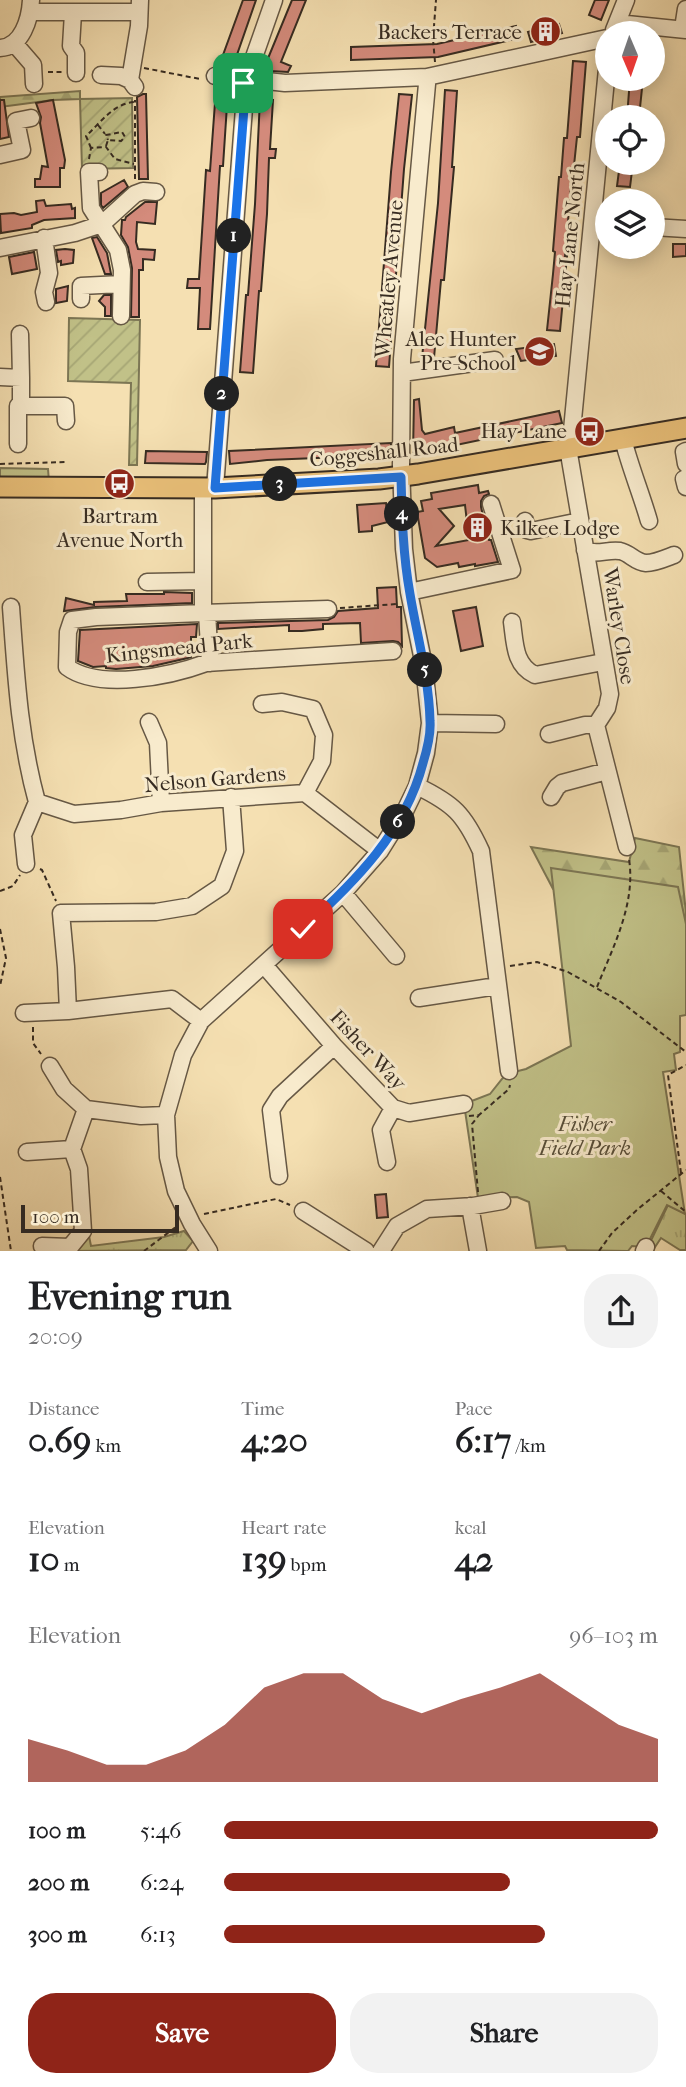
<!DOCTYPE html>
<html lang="en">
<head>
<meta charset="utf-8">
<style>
	:root { --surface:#fff; --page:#f2f2f2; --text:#202124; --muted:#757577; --accent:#8f2418 }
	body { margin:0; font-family:"IM FELL French Canon",serif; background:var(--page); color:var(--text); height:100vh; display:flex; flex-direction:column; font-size:26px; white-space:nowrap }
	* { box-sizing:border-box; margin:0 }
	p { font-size:23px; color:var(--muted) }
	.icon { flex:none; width:38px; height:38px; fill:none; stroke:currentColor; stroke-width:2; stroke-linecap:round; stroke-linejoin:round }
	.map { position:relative; height:1251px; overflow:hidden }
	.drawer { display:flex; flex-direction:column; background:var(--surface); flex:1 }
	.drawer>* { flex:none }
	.needle { width:46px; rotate:178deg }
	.tools { position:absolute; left:595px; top:21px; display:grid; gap:14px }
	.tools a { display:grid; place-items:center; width:70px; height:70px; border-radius:50%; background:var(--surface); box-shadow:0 4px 18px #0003; font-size:35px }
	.scale { position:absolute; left:21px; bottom:18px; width:158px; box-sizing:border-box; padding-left:7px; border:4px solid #362b21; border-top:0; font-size:19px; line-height:24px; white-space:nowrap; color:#362b21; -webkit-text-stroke:5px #f8ebcd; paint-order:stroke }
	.pin { position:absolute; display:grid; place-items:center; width:60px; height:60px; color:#fff; margin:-30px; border-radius:14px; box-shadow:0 4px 10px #0006 }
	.km { position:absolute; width:35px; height:35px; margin:-18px; border-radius:50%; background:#222; color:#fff; font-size:19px; line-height:35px; text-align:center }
	.round { display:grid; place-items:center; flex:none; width:74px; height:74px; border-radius:28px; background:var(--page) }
	.head { display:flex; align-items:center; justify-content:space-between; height:119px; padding:0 28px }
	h1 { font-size:38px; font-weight:700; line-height:52px }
	.figures { display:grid; grid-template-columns:repeat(3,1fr); gap:10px; height:119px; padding:7px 28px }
	.figures div { display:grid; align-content:center }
	.figures b { font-size:35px; font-weight:700 }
	.figures small { font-size:19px; font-weight:400 }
	.figures p { font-size:19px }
	.chart { height:196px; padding:14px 28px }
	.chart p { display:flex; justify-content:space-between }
	.chart svg { width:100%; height:126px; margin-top:7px; fill:var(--accent); opacity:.7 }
	.button { display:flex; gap:14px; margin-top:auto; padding:14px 28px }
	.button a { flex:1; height:80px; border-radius:28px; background:var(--accent); color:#fff; font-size:28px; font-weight:700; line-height:80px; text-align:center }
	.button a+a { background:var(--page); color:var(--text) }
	ul { padding:0 28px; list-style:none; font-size:23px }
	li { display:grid; grid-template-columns:112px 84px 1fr; align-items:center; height:52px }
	li i { height:18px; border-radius:9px; background:var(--accent) }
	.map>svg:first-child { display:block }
	.grass { fill:url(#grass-tufts); stroke:#7c7654; stroke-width:2 }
	.forest { fill:url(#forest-firs); stroke:#7c7654; stroke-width:2 }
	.park { fill:#c1c188; stroke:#7c7654; stroke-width:2 }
	.garden { fill:url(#garden-furrows); stroke:#7c7654; stroke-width:2 }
	.building { fill:#d48b7c; stroke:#362b21; stroke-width:2; fill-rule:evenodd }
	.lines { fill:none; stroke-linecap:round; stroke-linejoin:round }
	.minor-casing { stroke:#665845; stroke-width:19 }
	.major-casing { stroke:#362b21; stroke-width:23 }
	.path { stroke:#362b21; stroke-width:2; stroke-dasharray:5 3.5; stroke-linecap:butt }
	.minor { stroke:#f8ebcd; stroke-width:16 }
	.major { stroke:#eac079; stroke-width:19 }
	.route-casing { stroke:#fff; stroke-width:14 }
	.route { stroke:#1a73e8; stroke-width:9 }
	.labels { text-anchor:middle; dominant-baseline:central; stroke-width:6; stroke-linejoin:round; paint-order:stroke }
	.poi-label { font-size:21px; fill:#362b21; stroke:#f8ebcd; text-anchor:end }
	.street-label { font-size:21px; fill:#362b21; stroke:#f8ebcd }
	.park-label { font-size:21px; font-style:italic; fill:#59503b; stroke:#f8ebcd }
</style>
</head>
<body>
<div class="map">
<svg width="686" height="1251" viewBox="0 0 686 1251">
	<defs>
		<pattern id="grass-tufts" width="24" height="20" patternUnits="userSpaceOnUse" patternTransform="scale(1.75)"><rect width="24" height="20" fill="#c1c188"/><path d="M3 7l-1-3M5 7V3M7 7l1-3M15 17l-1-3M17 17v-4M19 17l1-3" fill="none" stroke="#a6a675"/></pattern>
		<pattern id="forest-firs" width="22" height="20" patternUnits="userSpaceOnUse" patternTransform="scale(1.75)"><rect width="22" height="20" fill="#c1c188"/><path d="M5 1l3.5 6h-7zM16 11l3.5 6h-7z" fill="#a6a675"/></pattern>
		<pattern id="garden-furrows" width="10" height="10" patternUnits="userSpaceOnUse" patternTransform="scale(1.75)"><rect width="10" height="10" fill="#c1c188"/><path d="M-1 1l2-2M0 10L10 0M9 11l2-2" fill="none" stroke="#a6a675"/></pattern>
	</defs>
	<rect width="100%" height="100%" fill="#f5e0b2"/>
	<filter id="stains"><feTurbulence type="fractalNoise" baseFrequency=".00286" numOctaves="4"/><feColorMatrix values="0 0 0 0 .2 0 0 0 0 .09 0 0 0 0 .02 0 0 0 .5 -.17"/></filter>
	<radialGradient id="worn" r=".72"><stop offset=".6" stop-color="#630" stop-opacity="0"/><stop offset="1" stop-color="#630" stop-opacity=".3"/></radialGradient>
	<path class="grass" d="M0,468L48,469L49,482L0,483Z
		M668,1205L686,1214V1250H680L661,1238L653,1250L646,1251Z
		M184,1231L193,1241L186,1250L67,1251L89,1236L91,1246L164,1237Z"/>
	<path class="forest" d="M80,91V99L53,100L0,107V97Z
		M635,838L679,847L686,913V934L553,889L531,847L629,862Z"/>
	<path class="park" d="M551,868L678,887L686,924V1015L680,1016V1052L674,1054L676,1070L663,1072L685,1214L667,1205L646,1247L632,1246L628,1251L567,1250L565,1246L536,1248L529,1202L517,1197L478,1198L464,1104L490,1094L506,1074L526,1069L571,1046Z"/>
	<path class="garden" d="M132,98L133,168L82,169L80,99Z
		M69,318L140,320L137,465H129L131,383L68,381Z"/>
	<path class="building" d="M243,0H256L232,69L219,66Z
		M292,0H306L281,62L291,66L288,72L270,71L264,68Z
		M595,0H609L601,20L589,15Z
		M559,24L562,33L531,42L528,32Z
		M516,26L519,38L438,57L351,60V47L437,44Z
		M573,61L586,62L580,137H577L573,175H572L565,256H567L560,331L547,330L553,274L555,252L553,251L559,177H561L564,138H567Z
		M630,79H643L639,117H627Z
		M216,89L228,90L223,166H220L210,329H198L200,288H187L188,279H199L206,170L210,171Z
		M445,90L457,91L452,167H454L444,280H441L434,358L428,359L422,358L438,203Z
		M143,94H146L148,179H139L137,97Z
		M399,94L412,95L404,169L389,367L376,366L391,172Z
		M260,99L273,100L270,149H276L275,158H269L267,214L261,291H259L253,373L240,372L246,295H248L255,204Z
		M0,100H4L9,137L0,139Z
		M53,100L65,160L64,168H60V187H35V179H40L42,166L48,167L40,123L41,117L36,103Z
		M620,163H633L630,187L617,186Z
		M124,180L128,187L103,208L101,205V193Z
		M44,200L46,206L71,204L72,209L75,208V218L44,220L32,225V228L1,233L0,214L14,213L21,215L37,212L36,201Z
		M145,202H157L155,224L137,222L136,242L138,249L155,250L154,260L143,259V270H139V317H131L132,268L128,247L121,235L122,220H125L126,217Z
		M97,237L107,253L111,274H105L92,238Z
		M673,244H686V256L673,257Z
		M65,249L74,250L73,263L61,265V261L58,262L56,250Z
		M34,252L37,269L12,274L9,257Z
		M68,286L67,301L56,303V289Z
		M104,295H111V316H105V307L99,301Z
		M554,344L556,356L521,361L516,349Z
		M419,399L422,430L425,434L454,427L455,433L559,411L562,423L413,454L414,400Z
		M391,443V455L267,460L230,464L229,451Z
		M146,451L207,452L206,462L205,464L145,463Z
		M478,485L479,493L488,491L489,494L484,496L481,501V507L489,540H491L498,562L475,566V564L459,567L458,563L437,567L425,558L417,512L423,511L421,501L432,499L431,493ZM465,505L469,540L436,546L454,526L439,509Z
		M386,503L388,522L372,526V531L359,532L357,505Z
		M396,587L397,607H401L402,646L398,642L393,641L361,643L360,623L323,624V629L302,631H289V625L218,629V623L328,620L334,617L338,611L378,608L377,588Z
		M164,592L192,593V603L95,607L64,611L66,598L94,605V602L127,601L126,594H164Z
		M476,607L483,646L461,651L453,611Z
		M197,624L196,637H191V657L188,658L153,666L116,669L106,668V666L93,667L78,661L80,630Z
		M386,1194L388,1217L377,1218L375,1195Z"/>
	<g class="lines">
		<defs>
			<path id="minor" d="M274,0L253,60V74L267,81L285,83L427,77L607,38
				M31,12H139
				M73,13L71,46L76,53V73
				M684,22L686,9
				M617,23L686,30
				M614,30L626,0
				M14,43L33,65L34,84
				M0,48C22,47 30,19 31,0
				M101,75L121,76L130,80
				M135,87L130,80L139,26L140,0
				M0,155L22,150L16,121L31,118
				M99,172H89L91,208L118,250L122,270L121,316
				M653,227L686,229
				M44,238L49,273L44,292L46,302
				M0,248L75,233L102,224L135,194L143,191L156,192
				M81,299V286L121,284
				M20,334L21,378
				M402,373L495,360
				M0,377L21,378V406
				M623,439C630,467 641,493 649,521
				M18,444V406H65L66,421
				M575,447L572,430L607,69
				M568,448L610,694L607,708L596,725L627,847
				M686,451L684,452L686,464
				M686,478L684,479L686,487
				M203,488V613L96,617L72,620L68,632L67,667C99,691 171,676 206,663L393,651
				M215,488L246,82L215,76
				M525,521L527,530L531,531L580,521
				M585,550C597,556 607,549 620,551C630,553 635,562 646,563C655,563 666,558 674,555
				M147,582L203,581
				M409,592L512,570L491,504
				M11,607C16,675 19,736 37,802L74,814L121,810L161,803L305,793L380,851
				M203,613L328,609
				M207,613L210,663
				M512,622C515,643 514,665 535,675L603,662
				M262,704L282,702L313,709L324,735L322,761L305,793
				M149,722L158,743L161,803
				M430,723L496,724
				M549,734L585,725H596
				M417,786C454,804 464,814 481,851L509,1071
				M551,797L557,787L562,783L607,771
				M26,864L23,835L37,802
				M343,893L396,956
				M264,965L334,1046L393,1108L409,1113L464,1104
				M419,998L497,986
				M68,1011L66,967L61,913L156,912L192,906L222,886L235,851L231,797
				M24,1013L68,1011L172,999L201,1021
				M50,1066L64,1089L86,1109
				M27,1152L72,1149
				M387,1162L381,1130L393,1108
				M279,1176L271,1110L280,1096L334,1046
				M470,1206L478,1251
				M303,1211L366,1251
				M42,1246L70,1247L83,1231L79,1169L72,1149L86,1109L141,1116L166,1115
				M209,1251L192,1224L176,1191L168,1157L166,1115L183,1055L201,1021L343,893L380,851L405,811L417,786L426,753L430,723L424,666L409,592L404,549L401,465L402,359L427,84
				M381,1251L397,1226L427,1209L473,1206L502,1201
				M644,1251L646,1247"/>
			<path id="major" d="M0,487L215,488L379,479L418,474L686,428"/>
		</defs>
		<use href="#minor" class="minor-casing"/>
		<use href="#major" class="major-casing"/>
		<path class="path" d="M435,62L433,39L436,0
			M144,68L200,79
			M48,72H64
			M98,125L105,134
			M106,146L108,140L121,141L125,137L122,132L106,135L108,140
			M91,148L86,136C101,122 114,103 135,102
			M89,159L91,148L106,147L115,159L134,164
			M135,179V100
			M0,464L66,462
			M340,608L397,604
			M40,869L42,870L56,901
			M0,891L13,886L20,875
			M0,929L6,958L0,986
			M510,966L537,962L568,972L621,1002L686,1052
			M597,987C613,947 636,904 629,859
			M33,1027V1043L41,1054
			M469,1116L479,1115L509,1089L510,1085
			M681,1173L668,1075L686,1065
			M0,1177L11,1251
			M661,1191L686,1212
			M478,1192L472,1124L479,1115
			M204,1214L276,1199L290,1205
			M144,1251L177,1226
			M599,1251L612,1233L638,1209L686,1170"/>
		<use href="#minor" class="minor"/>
		<use href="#major" class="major"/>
	</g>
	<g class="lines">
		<defs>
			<path id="route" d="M243,83L246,82L215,488L401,477C402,517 403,555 410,594C417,636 429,678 430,721C431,734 427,750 423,763C405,832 355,882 303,929"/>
		</defs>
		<use href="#route" class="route-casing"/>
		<use href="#route" class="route"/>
	</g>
	<defs>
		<symbol id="building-disc" viewBox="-11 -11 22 22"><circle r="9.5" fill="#8f2418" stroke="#f8ebcd"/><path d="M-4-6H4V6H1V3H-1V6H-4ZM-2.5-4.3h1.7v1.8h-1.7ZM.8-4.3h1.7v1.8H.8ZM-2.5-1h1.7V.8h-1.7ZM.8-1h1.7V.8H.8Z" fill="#fff"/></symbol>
		<symbol id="school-disc" viewBox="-11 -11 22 22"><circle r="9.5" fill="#8f2418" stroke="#f8ebcd"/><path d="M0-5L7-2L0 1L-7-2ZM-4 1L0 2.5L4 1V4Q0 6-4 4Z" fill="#fff"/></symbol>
		<symbol id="bus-disc" viewBox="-11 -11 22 22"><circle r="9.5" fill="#8f2418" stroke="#f8ebcd"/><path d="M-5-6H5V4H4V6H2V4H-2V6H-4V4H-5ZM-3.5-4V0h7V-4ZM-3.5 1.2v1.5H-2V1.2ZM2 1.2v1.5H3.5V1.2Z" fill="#fff"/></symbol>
	</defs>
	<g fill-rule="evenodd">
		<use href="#building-disc" x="528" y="14" width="35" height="35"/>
		<use href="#school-disc" x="522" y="334" width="35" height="35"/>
		<use href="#bus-disc" x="572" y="414" width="35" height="35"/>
		<use href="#bus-disc" x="102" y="466" width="35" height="35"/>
		<use href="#building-disc" x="460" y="510" width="35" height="35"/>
	</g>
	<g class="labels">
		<g class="poi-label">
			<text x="522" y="32">Backers Terrace</text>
			<text x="516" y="339">Alec Hunter<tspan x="516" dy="24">Pre-School</tspan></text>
			<text x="567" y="431">Hay Lane</text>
			<text x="120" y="516" text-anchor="middle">Bartram<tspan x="120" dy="24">Avenue North</tspan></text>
			<text x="500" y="528" text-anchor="start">Kilkee Lodge</text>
		</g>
		<g class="street-label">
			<text transform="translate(570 235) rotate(-84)">Hay Lane North</text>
			<text transform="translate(389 279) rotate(-85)">Wheatley Avenue</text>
			<text transform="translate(384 452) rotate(-6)">Coggeshall Road</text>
			<text transform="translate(619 626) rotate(81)">Warley Close</text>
			<text transform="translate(179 648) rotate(-6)">Kingsmead Park</text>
			<text transform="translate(215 779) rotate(-5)">Nelson Gardens</text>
			<text transform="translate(368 1050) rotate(47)">Fisher Way</text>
		</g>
		<g class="park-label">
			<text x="585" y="1124">Fisher<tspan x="585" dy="24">Field Park</tspan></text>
		</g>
	</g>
	<rect width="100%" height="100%" filter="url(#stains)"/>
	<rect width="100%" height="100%" fill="url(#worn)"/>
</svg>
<div class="tools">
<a><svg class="needle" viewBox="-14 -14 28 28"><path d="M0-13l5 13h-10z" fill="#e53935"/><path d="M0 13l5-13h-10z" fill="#757577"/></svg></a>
<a><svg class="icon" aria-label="locate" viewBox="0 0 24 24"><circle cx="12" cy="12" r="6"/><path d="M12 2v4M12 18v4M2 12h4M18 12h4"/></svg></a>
<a><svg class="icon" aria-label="layers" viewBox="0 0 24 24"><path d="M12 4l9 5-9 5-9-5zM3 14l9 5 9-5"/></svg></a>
</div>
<div class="scale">100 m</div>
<div class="pin" style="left:243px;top:83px;background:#1e9e55"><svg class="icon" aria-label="arrive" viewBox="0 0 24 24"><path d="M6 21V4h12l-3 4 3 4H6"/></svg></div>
<div class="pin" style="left:303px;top:929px;background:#d93025"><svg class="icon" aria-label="check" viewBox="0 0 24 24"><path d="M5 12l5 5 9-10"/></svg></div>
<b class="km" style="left:234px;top:236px">1</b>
<b class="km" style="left:222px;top:394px">2</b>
<b class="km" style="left:280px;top:484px">3</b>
<b class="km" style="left:402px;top:514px">4</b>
<b class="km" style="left:425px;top:670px">5</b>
<b class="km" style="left:398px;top:822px">6</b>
</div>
<section class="drawer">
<div class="head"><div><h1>Evening run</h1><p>20:09</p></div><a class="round"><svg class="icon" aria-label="share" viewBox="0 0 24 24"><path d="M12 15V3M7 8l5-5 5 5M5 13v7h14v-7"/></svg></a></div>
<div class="figures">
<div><p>Distance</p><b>0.69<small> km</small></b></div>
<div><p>Time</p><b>4:20</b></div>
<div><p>Pace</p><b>6:17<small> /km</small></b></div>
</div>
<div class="figures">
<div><p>Elevation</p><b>10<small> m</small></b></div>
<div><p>Heart rate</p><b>139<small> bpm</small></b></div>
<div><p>kcal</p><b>42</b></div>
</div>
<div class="chart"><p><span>Elevation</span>96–103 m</p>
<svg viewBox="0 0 160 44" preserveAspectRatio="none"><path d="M0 44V29L10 33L20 38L30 38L40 33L50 24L60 11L70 6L80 6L90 15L100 20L110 15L120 11L130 6L140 15L150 24L160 29V44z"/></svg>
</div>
<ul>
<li><b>100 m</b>5:46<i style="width:100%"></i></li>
<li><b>200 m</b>6:24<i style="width:66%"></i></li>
<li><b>300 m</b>6:13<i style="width:74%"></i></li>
</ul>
<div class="button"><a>Save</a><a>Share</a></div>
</section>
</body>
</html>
